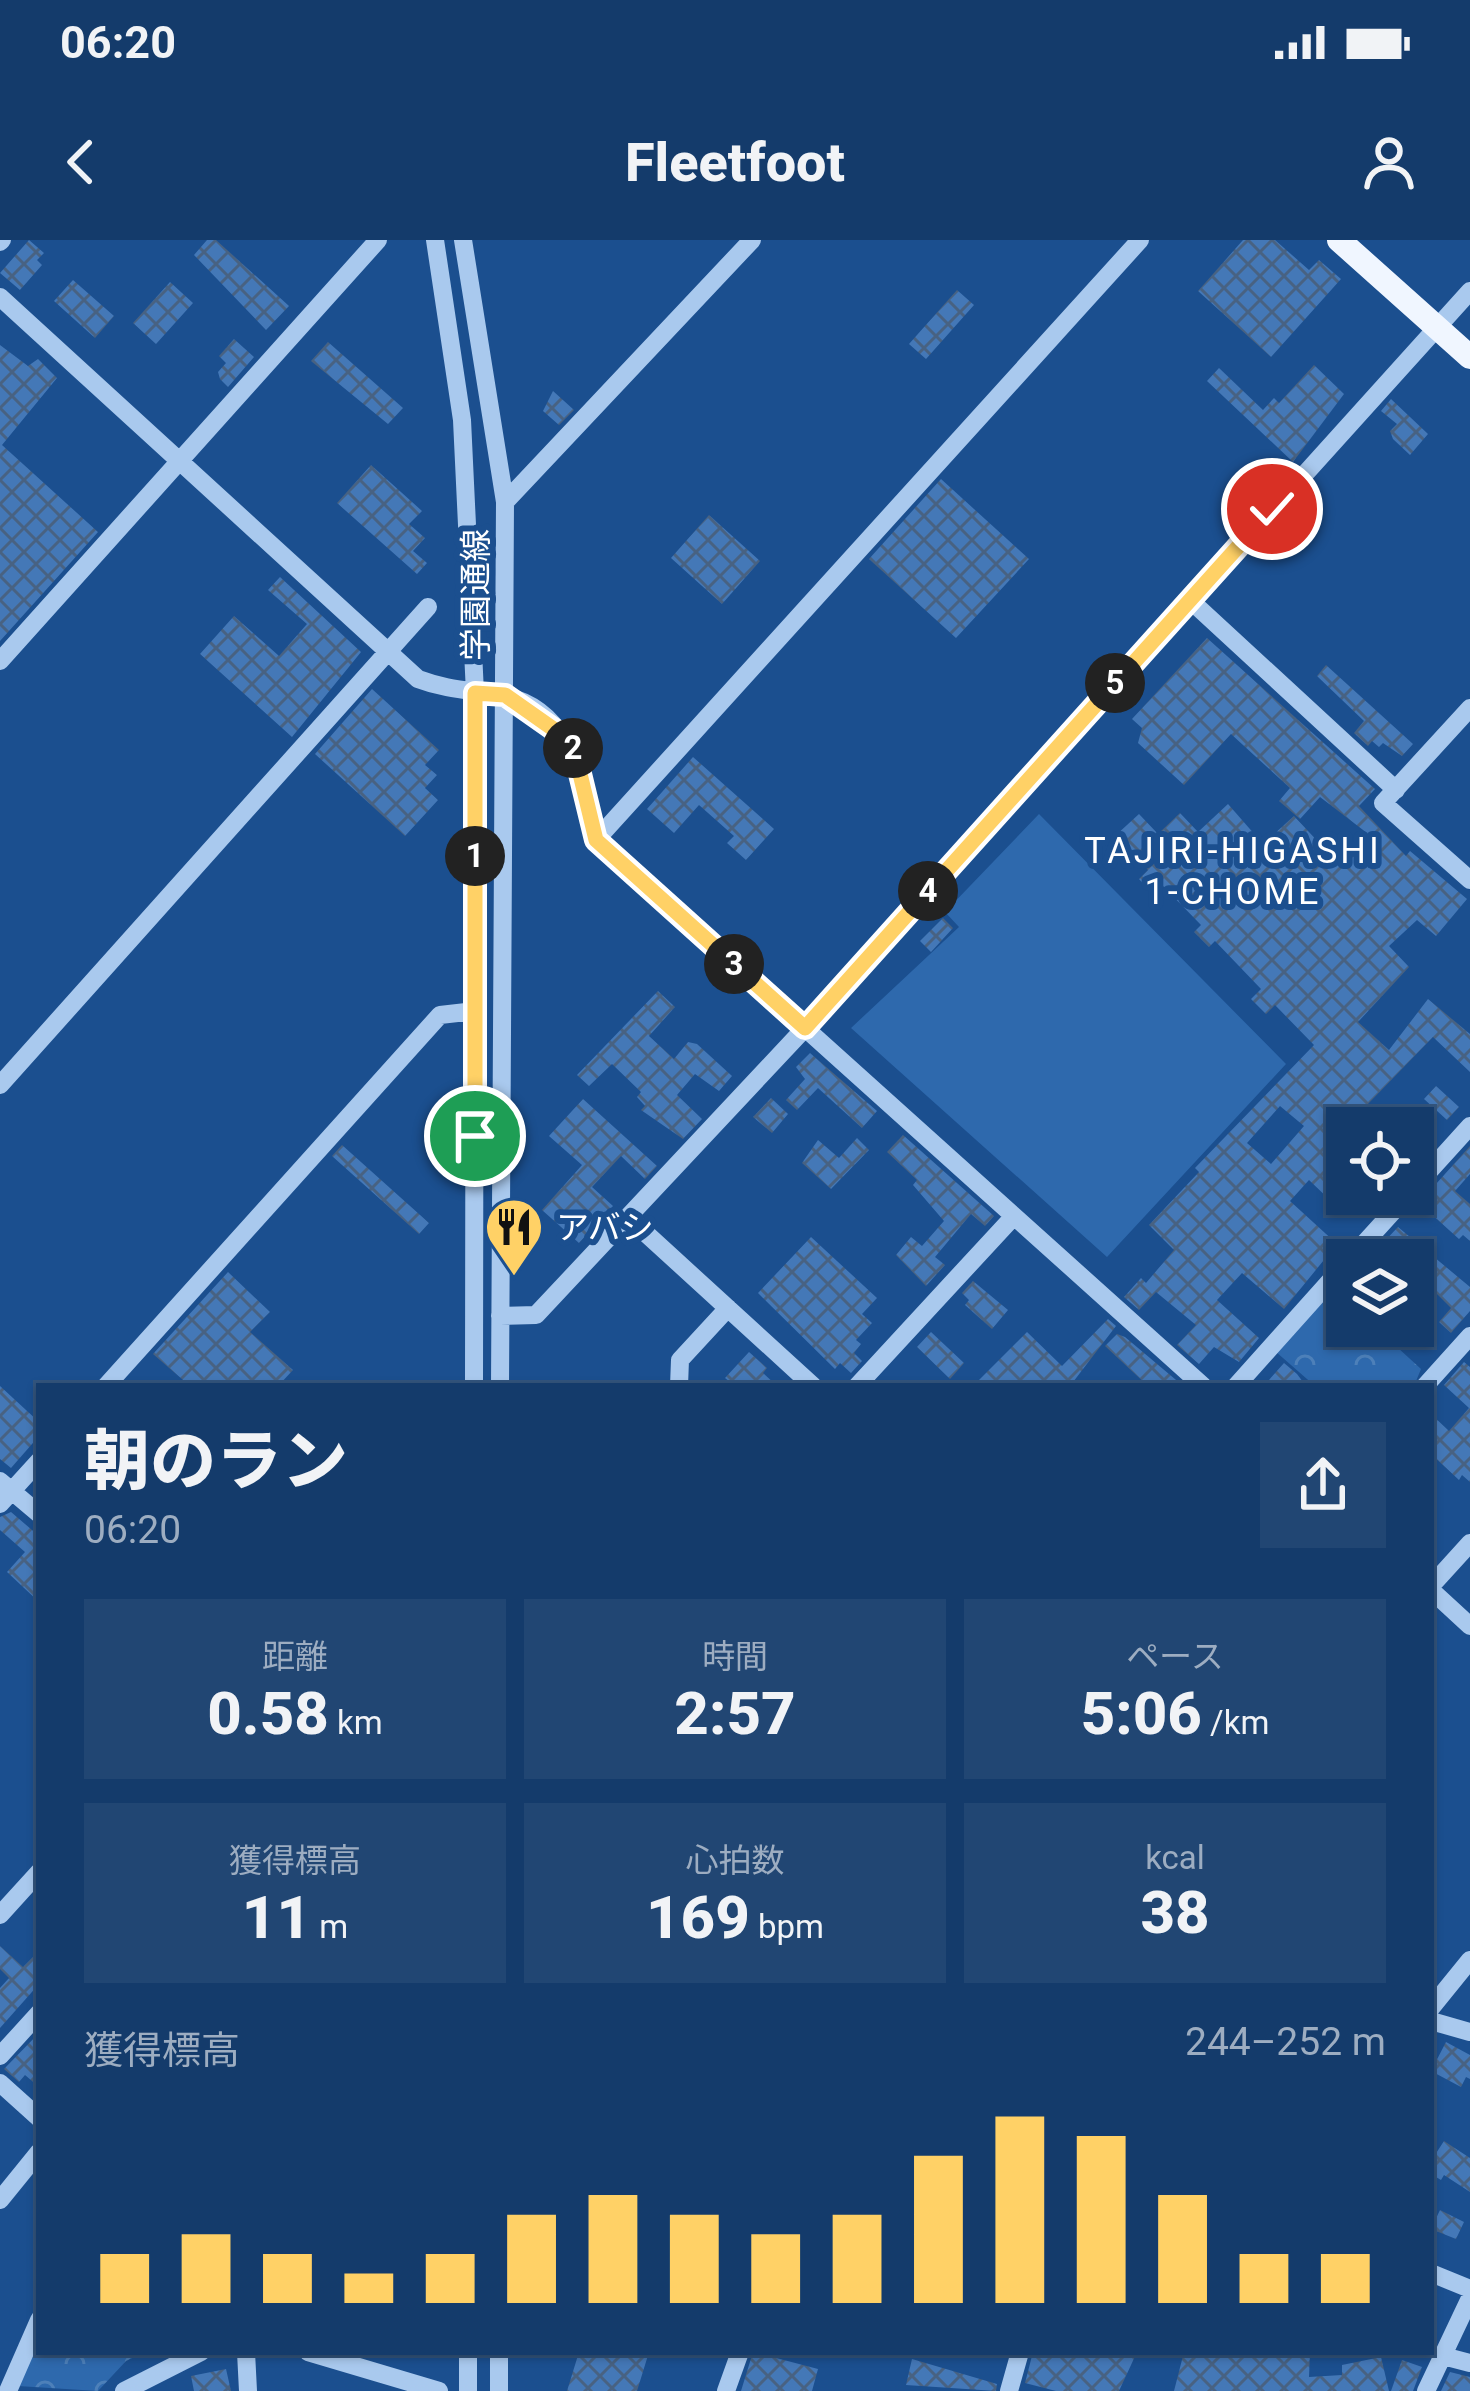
<!DOCTYPE html>
<html lang="ja">
<head>
<meta charset="utf-8">
<style>
	:root { --surface:#143b6b; --page:#214673; --text:#f1f3f6; --muted:#9dadc1; --line:#33557e; --accent:#ffd166 }
	body { margin:0; font-family:Roboto,"Noto Sans JP",sans-serif; background:var(--page); color:var(--text); height:100vh; display:flex; flex-direction:column; font-size:45px; white-space:nowrap }
	* { box-sizing:border-box; margin:0 }
	p { font-size:39px; color:var(--muted) }
	.icon { flex:none; width:66px; height:66px; fill:none; stroke:currentColor; stroke-width:2; stroke-linecap:round; stroke-linejoin:round }
	.map { position:relative; flex:1; overflow:hidden }
	.sheet { position:absolute; left:36px; top:1143px; width:1398px; height:972px; display:flex; flex-direction:column; background:var(--surface); border-radius:0px; box-shadow:0 3px 9px #0004,0 0 0 3px var(--line) }
	.sheet>* { flex:none }
	.controls { position:absolute; left:1326px; top:867px; display:grid; gap:24px }
	.controls a { display:grid; place-items:center; width:108px; height:108px; border-radius:0px; background:var(--surface); box-shadow:0 3px 9px #0004,0 0 0 3px var(--line); font-size:60px }
	.pin { position:absolute; display:grid; place-items:center; width:102px; height:102px; color:#fff; margin:-51px; border:6px solid #fff; border-radius:50%; box-shadow:0 3px 12px #0007 }
	.km { position:absolute; width:60px; height:60px; margin:-30px; border-radius:50%; background:#222; color:#fff; font-size:33px; line-height:60px; text-align:center }
	.round { display:grid; place-items:center; flex:none; width:126px; height:126px; border-radius:0px; background:var(--page) }
	.headline { display:flex; align-items:center; justify-content:space-between; height:204px; padding:0 48px }
	h1 { font-size:66px; font-weight:800; line-height:90px }
	.stats { display:grid; grid-template-columns:repeat(3,1fr); gap:18px; height:204px; padding:12px 48px }
	.stats div { display:grid; align-content:center; border-radius:0px; background:var(--page); text-align:center }
	.stats b { font-size:60px; font-weight:800 }
	.stats small { font-size:33px; font-weight:400 }
	.stats p { font-size:33px }
	.chart { height:336px; padding:24px 48px }
	.chart p { display:flex; justify-content:space-between }
	.chart svg { width:100%; height:216px; margin-top:12px; stroke:var(--accent); stroke-width:6 }
	.status { display:flex; justify-content:space-between; align-items:center; height:84px; padding:0 60px; background:var(--surface); direction:ltr }
	.status svg { height:33px; fill:currentColor }
	header { display:flex; justify-content:space-between; align-items:center; height:156px; padding:0 48px; background:var(--surface); font-size:54px; font-weight:800 }
	.map>svg:first-child { display:block }
	.forest { fill:url(#forest-crowns) }
	.pitch { fill:#2e69ad }
	.building { fill:url(#building-cross-hatch); fill-rule:evenodd }
	.lines { fill:none; stroke-linecap:round; stroke-linejoin:round }
	.minor { stroke:#a9c9ee; stroke-width:18 }
	.major { stroke:#f0f6ff; stroke-width:24 }
	.route-casing { stroke:#fff; stroke-width:24 }
	.route { stroke:#ffd166; stroke-width:15 }
	.labels { text-anchor:middle; dominant-baseline:central; stroke-width:12; stroke-linejoin:round; paint-order:stroke }
	.street-label { font-size:33px; fill:#fff; stroke:#1b4f8f }
	.poi-label { font-size:33px; fill:#fff; stroke:#1b4f8f; text-anchor:start }
	.neighbourhood-label { font-size:36px; letter-spacing:3px; fill:#fff; stroke:#1b4f8f }
</style>
</head>
<body>
<div class="status"><b>06:20</b><svg viewBox="0 0 49 12"><path d="M0 12V9h3v3zM5 12V6h3v6zM10 12V3h3v9zM15 12V0h3v12zM26 1h20v11H26zM47 4h2v5h-2z"/></svg></div>
<header><svg class="icon" aria-label="back" viewBox="0 0 24 24"><path d="M15 5l-7 7 7 7"/></svg>Fleetfoot<svg class="icon" aria-label="person" viewBox="0 0 24 24"><circle cx="12" cy="8" r="4"/><path d="M4 21q1-7 8-7t8 7"/></svg></header>
<div class="map">
<svg width="1470" height="2151" viewBox="0 0 1470 2151">
	<defs>
		<pattern id="forest-crowns" width="20" height="18" patternUnits="userSpaceOnUse" patternTransform="scale(3)"><rect width="20" height="18" fill="#2e69ad"/><path d="M2 6a3 3 0 1 1 6 0M12 15a3 3 0 1 1 6 0" fill="none" stroke="#4d80b9"/></pattern>
		<pattern id="building-cross-hatch" width="8" height="8" patternUnits="userSpaceOnUse" patternTransform="scale(3)"><rect width="8" height="8" fill="#4478b7"/><path d="M0 0l8 8M0 8l8-8" fill="none" stroke="#486282"/></pattern>
	</defs>
	<rect width="100%" height="100%" fill="#1b4f8f"/>
	<path class="forest" d="M1330,1052L1347,1061V1086H1374L1421,1129L1414,1146H1315L1275,1111Z
		M39,2096V2112H145L126,2121L98,2151L18,2146Z"/>
	<path class="pitch" d="M1039,574L1286,824L1107,1017L851,788L959,687L945,672Z"/>
	<path class="building" d="M29,0L44,13L37,20L42,25L20,50L0,33Z
		M207,0H216L289,66L266,90L194,15Z
		M1243,0H1275L1309,30L1319,20L1341,39L1271,117L1198,51Z
		M73,40L114,76L95,98L54,61Z
		M170,42L193,63L156,104L133,83Z
		M957,50L974,65L926,119L909,104Z
		M234,99L254,117L228,147L220,139L218,132L226,123L219,116Z
		M328,102L403,168L388,184L311,121Z
		M0,105L28,126L38,119L57,138L2,205L98,292L0,401Z
		M1314,125L1344,154L1293,222L1207,141L1219,128L1263,170L1274,158L1279,163Z
		M553,151L574,170L559,185L543,171Z
		M1391,159L1428,194L1410,215L1393,199L1390,191L1397,184L1381,171Z
		M371,225L422,271L409,284L425,298L413,311L427,323L417,334L337,263Z
		M941,239L1029,319L956,398L869,319Z
		M709,275L760,321L722,364L671,318Z
		M280,337L361,412L292,497L200,414L234,376L279,416L307,384L268,350Z
		M1207,398L1375,549L1359,566L1406,616L1410,611L1467,659L1436,696L1417,680L1389,706L1409,727L1358,782L1389,810L1428,759L1470,794V832L1433,797L1366,866L1390,888H1347V966L1339,956L1333,963L1309,940L1290,961L1337,1004L1284,1069L1242,1033L1217,1060L1259,1098L1239,1122L1214,1107L1199,1124L1177,1105L1196,1085L1156,1052L1139,1070L1124,1057L1141,1038L1146,1043L1174,1010L1149,985L1199,932L1195,928L1314,805L1275,765L1266,774L1251,759L1261,749L1215,701L1209,707L1194,692L1201,685L1163,646L1153,655L1139,639L1148,630L1115,596L1139,574L1158,594L1180,573L1198,592L1228,564L1263,604L1294,576L1337,622L1367,593L1320,557L1300,579L1279,561L1290,548L1231,494L1184,545L1138,503L1142,488L1132,479ZM1280,866L1304,886L1271,924L1247,903Z
		M1326,425L1413,504L1402,516L1383,503L1379,507L1372,501L1368,506L1354,493L1364,481L1317,436Z
		M372,449L439,510L425,525L437,535L425,548L438,560L405,596L315,514Z
		M693,517L774,589L746,620L727,603L734,596L699,565L674,593L647,569Z
		M943,678L953,688L931,712L920,701Z
		M658,751L675,767L649,796L674,819L688,802L697,804L732,836L719,851L695,834L677,855L702,879L683,899L641,870L645,866L637,857L641,852L612,824L589,846L577,835Z
		M810,813L877,871L862,888L818,848L797,870L786,860L805,839L796,827Z
		M1436,846L1459,867L1447,880L1424,859Z
		M771,858L788,874L772,893L753,877Z
		M583,859L657,926L645,939L621,916L592,947L613,966L579,1003L542,970L582,925L549,896Z
		M903,895L994,976L985,986L971,974L935,1017L945,1025L926,1046L896,1015L911,997L922,1006L944,981L913,945L917,940L887,912Z
		M857,898L869,910L831,949L802,923L818,900L839,918Z
		M342,905L429,983L419,994L332,916Z
		M1470,906V934L1455,951L1470,964V1001L1463,995L1459,999L1419,963Z
		M1398,987L1470,1047V1071L1451,1093L1439,1082L1451,1068L1413,1030V1020H1399L1381,1005Z
		M811,997L877,1058L862,1074L872,1083L856,1100L861,1104L854,1113L862,1121L851,1133L840,1123L835,1129L758,1053Z
		M228,1032L270,1072L250,1092L293,1130L278,1146H190L153,1114Z
		M973,1041L1008,1070L992,1089L965,1065L969,1060L962,1053Z
		M1413,1075L1425,1086H1435L1413,1110V1102L1395,1086H1413Z
		M1108,1079L1116,1086L1070,1146H973L1027,1092L1062,1126Z
		M931,1092L964,1123L950,1139L917,1107Z
		M1117,1094L1125,1097L1182,1145L1148,1146L1105,1106Z
		M749,1112L767,1128L763,1133L777,1146H735L725,1138Z
		M1464,1122L1470,1127V1242L1462,1235L1459,1240L1431,1214V1174L1449,1191L1469,1168L1444,1145Z
		M1284,1123L1297,1134L1306,1146H1277L1269,1140Z
		M0,1146L39,1182V1196L11,1228L0,1219Z
		M11,1272L39,1296V1362L7,1332L25,1312L0,1290V1277Z
		M0,1706L23,1727L39,1711V1744L0,1788V1748L9,1738L0,1729Z
		M39,1793V1847L25,1835L19,1842L4,1829Z
		M1446,1802L1470,1815V1839L1466,1837L1461,1847L1431,1831Z
		M1444,1901L1470,1918V1952L1444,1935L1441,1940L1431,1934V1921Z
		M1440,1970L1464,1982L1456,1999L1431,1989Z
		M579,2112H649L637,2151H567Z
		M753,2112L818,2129L812,2151H741Z
		M1033,2112H1137L1119,2151H1056L1025,2143Z
		M1184,2112H1310L1309,2137L1342,2135V2125L1381,2117L1389,2151H1174Z
		M912,2119L997,2144L996,2151L906,2145Z
		M1402,2120L1422,2127L1413,2151H1391Z
		M226,2129L231,2151H194L191,2136Z
		M1450,2132L1470,2137V2151H1441Z"/>
	<g class="lines">
		<path class="minor" d="M435,0L462,180L475,453L474,1146
			M463,0L505,262L500,1146
			M0,2L2,0
			M0,57L418,439C447,450 471,450 500,455C573,467 581,543 596,600L1203,1146
			M505,262L752,0
			M1190,360L1396,550
			M0,421L378,0
			M1470,468L1383,563L1470,640
			M596,600L1140,0
			M0,845L428,367
			M1413,949L1470,886
			M628,977L813,1146
			M1349,1020L1409,954
			M500,1076L536,1075L805,788L1470,51
			M106,1146L440,775L475,771
			M679,1146L680,1120L728,1068
			M857,1146L1014,976
			M1236,1146L1347,1022
			M1425,1146L1470,1096
			M0,1241L39,1274
			M0,1264L39,1221
			M1431,1346L1470,1303
			M1431,1350L1470,1386
			M0,1675L39,1632
			M1431,1768L1470,1720
			M1431,1781L1470,1792
			M0,1816L39,1773
			M0,1843L39,1878
			M0,1960L39,1912
			M1431,2033L1470,2049
			M246,2112L248,2151
			M308,2112L439,2151
			M468,2112V2151
			M499,2112V2151
			M1443,2116L1470,2123
			M8,2151L39,2080
			M124,2151L201,2112
			M726,2151L740,2112
			M1009,2151L1020,2112
			M1426,2151L1470,2058"/>
		<path class="major" d="M1339,0L1470,117"/>
	</g>
	<g class="lines">
		<defs>
			<path id="route" d="M475,896V453L505,455L559,493L574,509L596,600L805,788L1272,269"/>
		</defs>
		<use href="#route" class="route-casing"/>
		<use href="#route" class="route"/>
	</g>
	<defs>
		<symbol id="restaurant-pin" viewBox="-11 -11 22 30"><path d="M0 17L-7.5 6A9.5 9.5 0 1 1 7.5 6Z" fill="#ffd166" stroke="#1b4f8f"/><path d="M-5-6h1v4h1v-4h1v4h1v-4h1v5L-1.5 .5V6h-2V.5L-5-1ZM5-6V6H3V1.5H1.5Q1.5-4 5-6Z" fill="#111"/></symbol>
	</defs>
	<g fill-rule="evenodd">
		<use href="#restaurant-pin" x="481" y="954" width="66" height="90"/>
	</g>
	<g class="labels">
		<g class="street-label">
			<text transform="translate(475 355) rotate(-90)">学園通線</text>
		</g>
		<g class="poi-label">
			<text x="556" y="987">アバシ</text>
		</g>
		<g class="neighbourhood-label">
			<text x="1233" y="611">TAJIRI-HIGASHI<tspan x="1233" dy="41">1-CHOME</tspan></text>
		</g>
	</g>
</svg>
<div class="controls">
<a><svg class="icon" aria-label="locate" viewBox="0 0 24 24"><circle cx="12" cy="12" r="6"/><path d="M12 2v4M12 18v4M2 12h4M18 12h4"/></svg></a>
<a><svg class="icon" aria-label="layers" viewBox="0 0 24 24"><path d="M12 4l9 5-9 5-9-5zM3 14l9 5 9-5"/></svg></a>
</div>
<div class="pin" style="left:475px;top:896px;background:#1e9e55"><svg class="icon" aria-label="arrive" viewBox="0 0 24 24"><path d="M6 21V4h12l-3 4 3 4H6"/></svg></div>
<div class="pin" style="left:1272px;top:269px;background:#d93025"><svg class="icon" aria-label="check" viewBox="0 0 24 24"><path d="M5 12l5 5 9-10"/></svg></div>
<b class="km" style="left:475px;top:616px">1</b>
<b class="km" style="left:573px;top:508px">2</b>
<b class="km" style="left:734px;top:724px">3</b>
<b class="km" style="left:928px;top:651px">4</b>
<b class="km" style="left:1115px;top:443px">5</b>
<section class="sheet">
<div class="headline"><div><h1>朝のラン</h1><p>06:20</p></div><a class="round"><svg class="icon" aria-label="share" viewBox="0 0 24 24"><path d="M12 15V3M7 8l5-5 5 5M5 13v7h14v-7"/></svg></a></div>
<div class="stats">
<div><p>距離</p><b>0.58<small> km</small></b></div>
<div><p>時間</p><b>2:57</b></div>
<div><p>ペース</p><b>5:06<small> /km</small></b></div>
</div>
<div class="stats">
<div><p>獲得標高</p><b>11<small> m</small></b></div>
<div><p>心拍数</p><b>169<small> bpm</small></b></div>
<div><p>kcal</p><b>38</b></div>
</div>
<div class="chart"><p><span>獲得標高</span>244–252 m</p>
<svg viewBox="0 0 160 44" preserveAspectRatio="none"><path d="M5 44V34M15 44V30M25 44V34M35 44V38M45 44V34M55 44V26M65 44V22M75 44V26M85 44V30M95 44V26M105 44V14M115 44V6M125 44V10M135 44V22M145 44V34M155 44V34"/></svg>
</div>
</section>
</div>
</body>
</html>
